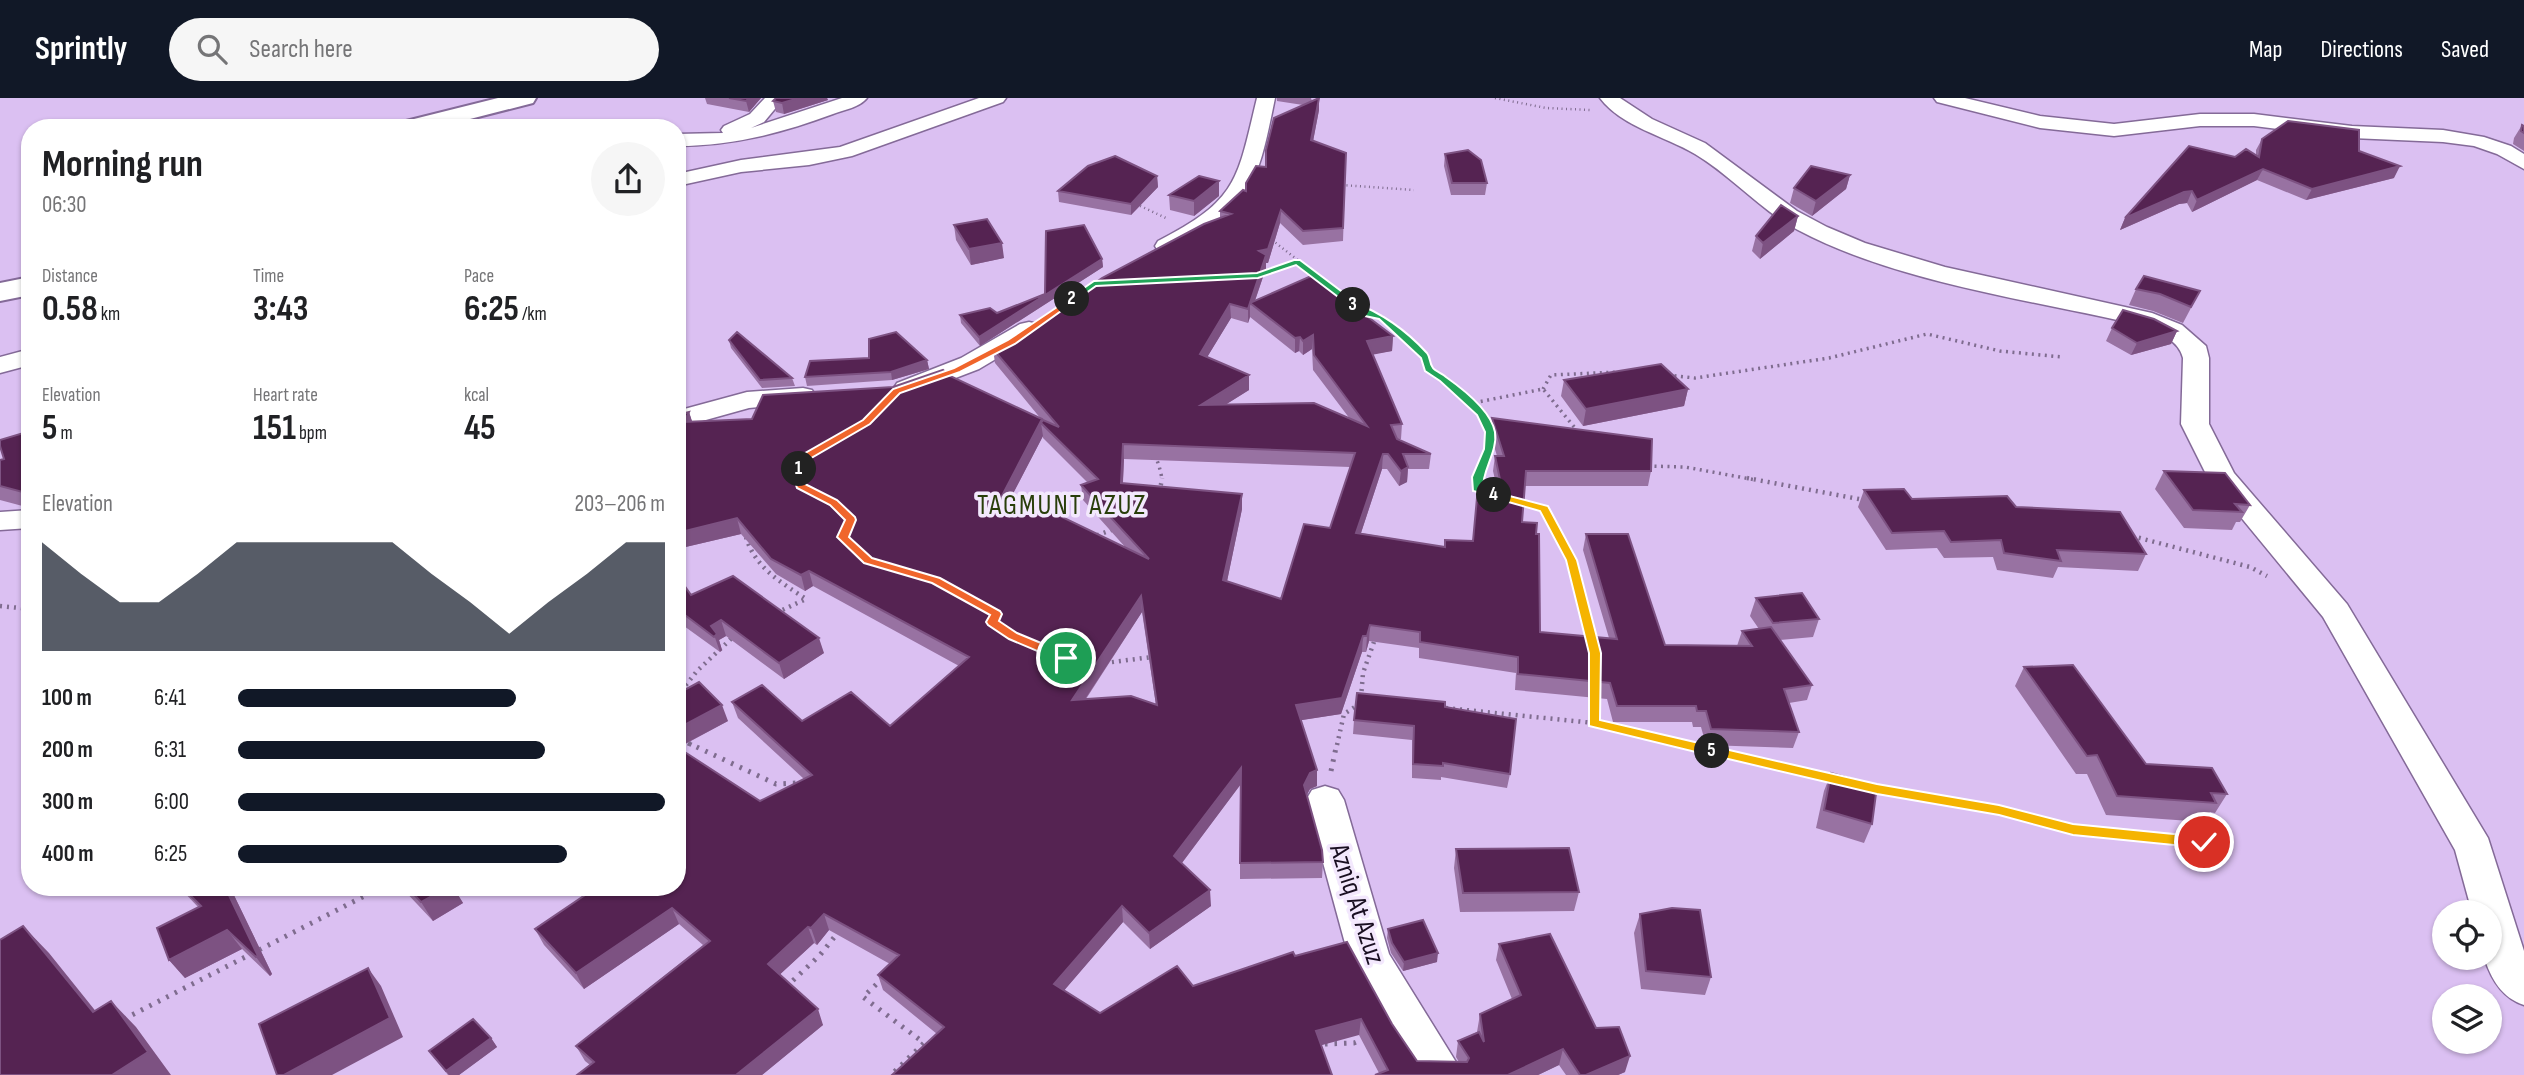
<!DOCTYPE html>
<html lang="en">
<head>
<meta charset="utf-8">
<style>
	:root { --surface:#fff; --page:#f6f6f6; --text:#202124; --muted:#757577; --accent:#111827 }
	body { margin:0; font-family:"Sofia Sans Condensed",sans-serif; background:var(--page); color:var(--text); height:100vh; display:flex; flex-direction:column; font-size:26px; white-space:nowrap }
	* { box-sizing:border-box; margin:0 }
	p { font-size:23px; color:var(--muted) }
	.icon { flex:none; width:38px; height:38px; fill:none; stroke:currentColor; stroke-width:2; stroke-linecap:round; stroke-linejoin:round }
	.map { position:relative; flex:1; overflow:hidden }
	.details { position:absolute; left:21px; top:21px; width:665px; height:777px; display:flex; flex-direction:column; background:var(--surface); border-radius:28px; box-shadow:0 2px 5px #0004 }
	.details>* { flex:none }
	.fabs { position:absolute; left:2432px; top:802px; display:grid; gap:14px }
	.fabs a { display:grid; place-items:center; width:70px; height:70px; border-radius:50%; background:var(--surface); box-shadow:0 2px 5px #0004; font-size:35px }
	.pin { position:absolute; display:grid; place-items:center; width:60px; height:60px; color:#fff; margin:-30px; border:4px solid #fff; border-radius:50%; box-shadow:0 2px 7px #0007 }
	.km { position:absolute; width:35px; height:35px; margin:-18px; border-radius:50%; background:#222; color:#fff; font-size:19px; line-height:35px; text-align:center }
	.round { display:grid; place-items:center; flex:none; width:74px; height:74px; border-radius:37px; background:var(--page) }
	.summary { display:flex; align-items:center; justify-content:space-between; height:119px; padding:0 21px }
	h1 { font-size:38px; font-weight:700; line-height:52px }
	.figures { display:grid; grid-template-columns:repeat(3,1fr); gap:10px; height:119px; padding:7px 21px }
	.figures div { display:grid; align-content:center }
	.figures b { font-size:35px; font-weight:700 }
	.figures small { font-size:19px; font-weight:400 }
	.figures p { font-size:19px }
	.chart { height:196px; padding:14px 21px }
	.chart p { display:flex; justify-content:space-between }
	.chart svg { width:100%; height:126px; margin-top:7px; fill:var(--accent); opacity:.7 }
	ul { padding:0 21px; list-style:none; font-size:23px }
	li { display:grid; grid-template-columns:112px 84px 1fr; align-items:center; height:52px }
	li i { height:18px; border-radius:9px; background:var(--accent) }
	header { display:flex; align-items:center; gap:42px; box-sizing:border-box; height:98px; padding:0 35px; background:var(--accent); color:#fff }
	header strong { font-size:33px }
	nav { display:flex; gap:38px; margin-inline-start:auto; font-size:24px }
	.search { width:490px; height:63px; background:var(--page); display:flex; align-items:center; gap:18px; box-sizing:border-box; padding:0 24px; border-radius:38px; color:var(--muted); font-size:26px }
	.map>svg:first-child { display:block }
	.lines { fill:none; stroke-linecap:round; stroke-linejoin:round }
	.minor-casing { stroke:#846a98; stroke-width:3 }
	.tertiary-casing { stroke:#846a98; stroke-width:4 }
	.path-far3 { stroke:#7f6c8f; stroke-width:2.5; stroke-dasharray:1 3.5; stroke-linecap:butt }
	.path-far2 { stroke:#7f6c8f; stroke-width:3.5; stroke-dasharray:2 4.5; stroke-linecap:butt }
	.path-far1 { stroke:#7f6c8f; stroke-width:4.5; stroke-dasharray:2 5; stroke-linecap:butt }
	.path { stroke:#7f6c8f; stroke-width:5; stroke-dasharray:2.5 7; stroke-linecap:butt }
	.minor { fill:#fff; fill-rule:evenodd }
	.tertiary { fill:#fff; fill-rule:evenodd }
	.wall { fill:#9872a2; fill-rule:evenodd }
	.shaded-wall { fill:#7d5282 }
	.building { fill:#552352; stroke:#7d5282; stroke-width:2; fill-rule:evenodd }
	.split-1 { fill:#f0652b; stroke:#fff; stroke-width:2 }
	.split-2 { fill:#f0652b; stroke:#fff; stroke-width:2 }
	.split-3 { fill:#22a559; stroke:#fff; stroke-width:2 }
	.split-4 { fill:#22a559; stroke:#fff; stroke-width:2 }
	.split-5 { fill:#f5b400; stroke:#fff; stroke-width:2 }
	.split-6 { fill:#f5b400; stroke:#fff; stroke-width:2 }
	.labels { text-anchor:middle; dominant-baseline:central; stroke-width:7; stroke-linejoin:round; paint-order:stroke }
	.quarter-label { font-size:28px; letter-spacing:2px; fill:#293e0a; stroke:#f3e8fd }
	.near-street-label { font-size:28px; fill:#190f21; stroke:#f3e8fd }
</style>
</head>
<body>
<header>
<strong>Sprintly</strong>
<div class="search"><svg class="icon" aria-label="search" viewBox="0 0 24 24"><circle cx="10" cy="10" r="6"/><path d="M15 15l6 6"/></svg>Search here</div>
<nav><a>Map</a><a>Directions</a><a>Saved</a></nav>
</header>
<div class="map">
<svg width="2524" height="977" viewBox="0 0 2524 977">
	<rect width="100%" height="100%" fill="#dbc0f2"/>
	<g class="lines">
		<defs>
			<path id="minor" d="M765,0H784L764,24L751,30L842,0H867C860,9 844,12 833,16C782,35 732,48 677,48V36L723,35L721,32L724,28L750,16Z
				M979,0H1006L1003,4L852,58L809,67L741,74L677,88V76L741,62L840,49Z
				M1257,0H1275C1262,63 1257,104 1197,140C1185,147 1173,156 1158,153L1155,148L1158,143C1238,102 1237,83 1257,0Z
				M1600,0H1620L1652,21L1705,45L1797,113L1827,129L1865,145L1945,169L2152,215L2182,227L2206,248L2209,260V326L2234,375L2347,506L2488,740L2524,853V907C2502,900 2491,881 2484,859H2490V814H2472L2455,752L2323,519L2207,378L2181,326L2183,260C2178,239 2153,233 2135,226C2030,202 1893,183 1798,132C1760,112 1732,78 1695,56C1665,38 1622,29 1600,0Z
				M1934,0H1965L2040,18L2114,26L2200,16H2254L2352,28L2443,32L2484,39L2511,48L2524,56V71L2497,56L2474,48L2443,44L2352,40L2254,28H2200L2114,38L2040,30L1937,4Z
				M1029,224L1038,226L1041,231L1038,236L979,271L906,299L897,297L893,291L897,285L961,260L1020,226Z
				M30,251V267L0,275V259Z
				M803,290L812,292L816,298L812,304L749,310L677,330V313L747,294Z
				M30,412V430L0,432V414Z
				M1325,688L1338,692L1344,702L1389,856L1464,977H1417L1393,940L1349,860L1306,702L1312,692Z"/>
			<path id="tertiary" d="M498,0H536L533,5L435,30H394L398,25Z
				M30,179V197L0,203V185Z"/>
		</defs>
		<use href="#minor" class="minor-casing"/>
		<use href="#tertiary" class="tertiary-casing"/>
		<path class="path-far3" d="M1495,0L1546,10L1590,12
			M1342,87L1414,92
			M1136,106L1166,120
			M1272,142L1308,170
			M1278,170L1297,164"/>
		<path class="path-far2" d="M1306,169L1359,211L1382,219L1425,259L1428,271L1453,291L1481,319L1490,340L1479,382
			M1259,177L1284,169
			M1668,277L1695,280L1829,260L1927,236L2000,253L2062,259
			M1543,291L1551,277L1618,274
			M1468,306L1543,291L1580,336
			M1648,368L1685,369L1756,382
			M999,382V375L1015,342C1025,338 1036,334 1046,331C1071,324 1135,328 1151,351C1157,359 1161,373 1162,382"/>
		<path class="path-far1" d="M999,380C1000,389 1009,402 1015,408C1021,412 1071,444 1075,444C1080,444 1087,441 1091,439C1119,431 1159,413 1162,380
			M1747,380L1864,402
			M1478,393L1479,380
			M1520,404L1544,411C1567,453 1581,496 1592,543
			M2132,438L2250,469L2267,478
			M746,439C755,470 781,484 806,501L778,514
			M0,508L30,511
			M1105,565L1152,559
			M677,598L697,573L734,538
			M1361,600L1363,575L1375,541
			M1446,610L1594,625V596
			M1594,625L1689,647
			M677,640L692,647
			M1337,647L1344,616L1358,607"/>
		<path class="path" d="M688,645L776,686L798,685
			M1681,645L1832,680
			M1331,673L1337,645
			M1874,690L1999,712L2073,731L2204,744
			M883,880L863,899L924,945L891,977
			M786,889L820,857L840,832
			M124,921L382,789
			M1325,946L1354,945L1367,940"/>
		<use href="#minor" class="minor"/>
		<use href="#tertiary" class="tertiary"/>
	</g>
	<path class="wall" d="M705,0H761L749,14L707,6Z
		M776,0H827L828,2L784,16L776,14L773,3Z
		M1277,0H1311L1312,3L1319,0V12L1313,43L1346,55L1343,143L1303,147L1280,125L1268,165H1266V170L1255,203L1393,238L1392,253L1372,256L1402,326L1401,341H1397L1431,356L1429,371H1408L1407,384L1399,388L1387,371H1382L1361,435L1444,449L1445,442L1472,443L1497,390L1493,373L1495,358H1497L1490,335L1492,320L1651,373L1648,388H1525L1522,424L1536,436L1540,534L1609,540L1583,452L1586,436L1665,547L1737,548L1742,533L1759,531L1750,518L1756,500L1819,521L1813,539L1780,542L1812,587L1807,602L1789,605L1799,634L1793,650L1706,647L1701,629H1693L1692,624H1613L1607,601L1515,592L1516,575L1419,560V550L1369,543L1366,554H1362L1341,616L1301,622L1317,672V688L1310,691L1307,697L1323,764L1322,780L1240,781V687L1182,765L1211,808L1150,851L1123,824L1064,892L1100,915L1295,858L1392,926L1417,963L1459,964L1456,959L1458,943L1477,934L1480,916L1512,901L1496,862L1499,846L1596,930L1625,974L1618,977H1566L1559,967L1538,977H1375L1379,975L1359,937L937,936L883,892L878,877L890,866L829,832L817,847L814,845L780,876L823,927L762,977H577L590,967L585,963L576,948L703,847L679,826L584,891L544,847L535,831L677,789V596L728,623L678,650L760,703L804,681L738,620L732,604L802,623L890,628L959,568L813,488L805,493L776,476L741,436L677,451L689,314L692,324L752,321L893,289L950,278L1041,321L995,265L993,251L1020,237L1220,120V113L1246,93L1266,69L1303,7L1277,3ZM1250,219L1295,255L1299,253L1303,257L1312,251L1313,272L1350,321L1225,307L1249,292L1207,259L1231,220L1248,225ZM1043,338V340L1087,384L1081,387L1083,402L1126,450L1004,413ZM1124,361L1350,369L1330,430L1281,501L1227,483L1242,411L1123,385ZM1142,514L1156,607L1086,601Z
		M2522,27L2524,28V53L2513,46L2514,40Z
		M2262,41L2359,53L2394,80L2306,102L2257,82L2192,114L2187,105L2179,106L2120,132L2125,120L2235,59L2256,57V52Z
		M1445,56L1487,85L1485,97H1451L1444,68Z
		M1850,77L1846,91L1812,118L1790,105L1794,90Z
		M1157,78L1158,89L1131,117L1059,104L1058,93Z
		M1219,83V98L1194,118L1170,112L1169,97Z
		M1798,118L1794,133L1760,161L1752,153L1756,138Z
		M954,127L1004,160L971,167L956,142Z
		M1102,161L1103,169L980,248L961,225L960,217L997,215L1045,196Z
		M2136,191L2200,193L2183,225L2153,213L2129,207Z
		M2112,230L2177,233L2171,246L2131,257L2106,243Z
		M729,242L792,280L795,288L762,290L731,250Z
		M927,262L929,271L892,282L807,288L805,279Z
		M1564,282L1688,291L1684,308L1583,328L1561,298Z
		M30,333V410L0,402V362L4,361Z
		M2164,373L2250,407L2240,424H2236L2232,432L2184,430L2155,391Z
		M1864,392L1912,401L2016,409L2146,456L2138,473L2058,469L2053,480L1997,472L1993,459L1944,460L1937,450L1886,452L1858,409Z
		M677,477L691,497L824,555L784,581L726,538L719,542L722,552L720,554L677,523Z
		M2024,569L2146,666L2227,696L2215,715L2210,714L2204,724L2106,717L2087,676H2076L2015,588Z
		M1445,609L1510,676L1507,690L1441,679V682L1412,680V642L1353,636L1354,622Z
		M1831,675L1872,726L1864,745L1816,730L1824,693Z
		M1456,751L1579,794L1574,813L1460,814L1454,770Z
		M179,789H230L272,876L270,878L242,851L185,880L169,862L198,809Z
		M401,789H453L463,805L433,823Z
		M1640,816L1711,879L1705,897L1641,891L1634,835Z
		M1388,831L1437,864L1403,873L1391,855L1387,840Z
		M491,940L497,949L459,977H448L429,953Z"/>
	<path class="shaded-wall" d="M749,0H761L749,14L746,3Z
		M799,0H827L828,2L784,16L782,5Z
		M1319,0V12L1311,54V42Z
		M2400,68L2394,80L2306,102L2312,91Z
		M2263,71L2257,82L2192,114L2197,102Z
		M1850,77L1846,91L1812,118L1816,103Z
		M1157,78L1158,89L1131,117V106Z
		M1219,83V98L1194,118V103Z
		M2192,93L2187,105L2179,106L2120,132L2125,120L2184,94Z
		M1281,112L1280,125L1268,165H1266V170L1253,208L1250,205L1259,153Z
		M1798,118L1794,133L1760,161L1763,145Z
		M1002,145L1004,160L971,167L969,151Z
		M1102,161L1103,169L980,248L979,239Z
		M1250,205V219L1248,225V211Z
		M1230,206L1231,220L1200,271V256Z
		M2177,233L2171,246L2131,257L2137,245Z
		M1313,237L1312,251L1303,257V243Z
		M1393,238L1392,253L1366,258L1367,243Z
		M1300,239L1299,253L1295,255V240Z
		M927,262L929,271L892,282L891,274Z
		M1249,277V292L1201,322V307Z
		M1688,291L1684,308L1583,328L1586,311Z
		M689,314L694,329L684,324Z
		M1042,321V327L1041,325L1043,338L994,432L992,417Z
		M1123,346L1124,361L1122,400L1121,385Z
		M1383,356L1382,371L1356,450V435Z
		M1408,369L1407,384L1399,388L1401,373Z
		M1242,396V411L1224,498L1223,482Z
		M737,420L741,436L677,451V435Z
		M809,473L813,488L805,493L801,477Z
		M1141,498L1142,514L1074,618L1072,602Z
		M721,522L726,538L719,542L722,552L720,554L711,528Z
		M1370,527L1369,543L1366,554L1367,538Z
		M1363,538L1362,554L1341,616L1296,623V607Z
		M819,540L824,555L784,581L779,565Z
		M722,607L728,623L677,650V631Z
		M1241,670V686L1175,774L1174,758Z
		M1317,672V688L1310,691L1303,703L1304,687L1310,675Z
		M225,789H230L272,876L270,878L256,859Z
		M448,789H453L463,805L433,823L421,804Z
		M1210,792L1211,808L1150,851L1149,835Z
		M1122,808L1123,824L1056,902L1054,886Z
		M672,810L679,826L584,891L576,875Z
		M824,816L829,832L817,847L811,830Z
		M23,828L49,855L118,941L93,914Z
		M808,829L814,845L774,882L768,866Z
		M227,832L242,851L185,880L169,862Z
		M1438,855L1437,864L1403,873L1404,864Z
		M368,870L381,888L403,939L332,977H284Z
		M111,903L136,929L171,977H112Z
		M818,911L823,927L762,977H736Z
		M1361,921L1359,937L1315,949L1316,933Z
		M491,940L497,949L459,977H449L446,973Z
		M1563,951L1559,967L1538,977H1508Z
		M1630,958L1625,974L1618,977H1586Z"/>
	<path class="building" d="M729,0H749L746,3Z
		M776,0H799L782,5L773,3Z
		M1319,0L1311,42L1346,55L1343,130L1303,133L1281,112L1268,151L1259,153L1266,157L1250,205L1311,178L1322,184L1393,238L1367,243L1402,326L1391,327L1397,341L1431,356H1403L1408,369L1401,373L1388,356H1383L1356,435L1445,449V442L1473,443L1478,389L1502,391L1495,358H1504L1492,320L1652,341L1651,373H1526L1522,424L1537,425L1536,436H1539L1540,534L1617,541L1586,436H1628L1665,547L1752,548L1742,533L1771,529L1812,587L1784,591L1799,634L1711,631L1706,613H1697L1696,608H1617L1610,585L1518,576V559L1420,544V534L1370,527L1367,538H1363L1342,600L1296,607L1317,672L1310,675L1304,687L1322,752L1323,764L1240,765L1241,670L1174,758L1210,792L1149,835L1122,808L1054,886L1100,915L1177,868L1193,888L1293,854L1295,858L1347,844L1392,926L1417,963L1467,964L1469,960L1458,943L1479,934L1484,944L1480,916L1521,897L1499,846L1550,836L1596,930L1619,929L1630,958L1586,977H1580L1563,951L1508,977H1375L1388,972L1361,921L1316,933L1332,977H892L944,929L878,877L899,857L824,816L811,830L808,829L768,866L818,911L736,977H577L594,964L576,948L710,843L672,810L576,875L535,831L597,789H677V649L760,703L812,677L732,604L762,587L802,623L851,594L890,628L969,559L809,473L801,477L771,461L737,420L677,435V317L689,314L684,324L752,321L763,297L893,289L943,272L950,278L1042,321L992,417L1031,404L1149,461L1081,387L1098,381L1041,325L1043,322L1059,329L993,251L1020,237L1102,180L1204,126L1231,116L1220,113L1243,92L1246,93V85L1256,68L1266,69V52L1274,20ZM1250,205L1295,240L1300,239L1303,243L1313,237L1314,257L1367,328L1314,305L1201,307L1249,277L1200,256L1230,206L1248,211ZM1123,346L1355,355L1330,430L1304,426L1281,501L1223,482L1242,396L1121,385ZM1141,498L1157,607L1131,598L1072,602Z
		M2288,23L2359,32V53L2400,68L2312,91L2263,71L2197,102L2192,93L2184,94L2125,120L2189,48L2235,59L2246,51L2259,59L2262,41Z
		M2522,27L2524,28V35L2521,33Z
		M1468,52L1481,62L1487,85H1452L1445,56Z
		M1115,58L1157,78L1131,106L1058,93L1088,68Z
		M1811,68L1850,77L1816,103L1794,90Z
		M1199,78L1219,83L1194,103L1169,97Z
		M1781,107L1798,118L1763,145L1756,138Z
		M987,121L1002,145L969,151L954,127Z
		M1084,127L1102,161L979,239L960,217L990,210L997,215L1045,196L1046,133Z
		M2144,178L2200,193L2191,209L2160,196L2136,191Z
		M2123,212L2154,221L2177,233L2137,245L2112,230Z
		M737,234L792,280L760,282L729,242Z
		M896,234L927,262L891,274L805,279L810,263L869,260V241Z
		M1661,266L1688,291L1586,311L1564,282Z
		M30,333V396L0,388V362L4,361L0,348V342Z
		M2164,373L2225,375L2250,407L2235,406L2242,414L2193,412Z
		M1904,391L1912,401L2007,398L2016,409L2120,414L2146,456L2057,452L2061,463L2004,455L2001,442L1951,444L1944,433L1892,435L1864,392Z
		M677,477L691,497L733,478L819,540L779,565L721,522L711,528L717,536L714,539L677,511Z
		M1802,495L1819,521L1773,525L1756,500Z
		M2073,567L2146,666L2212,670L2227,696L2211,695L2216,705L2117,698L2097,657L2087,658L2024,569Z
		M699,584L722,607L677,631V596Z
		M1357,595L1445,604V609L1516,621L1510,676L1443,665V668L1413,666L1414,628L1354,622Z
		M1831,675L1877,688L1872,726L1824,712Z
		M1569,750L1579,794L1463,795L1456,751Z
		M182,789H225L258,858L256,859L227,832L169,862L157,830L201,808Z
		M407,789H448L421,804Z
		M1672,810L1700,812L1711,879L1646,873L1640,816Z
		M1423,822L1438,855L1404,864L1392,845L1388,831Z
		M23,828L93,914L111,903L148,954L112,977H0V842Z
		M368,870L390,920L284,977H277L259,926Z
		M473,921L491,940L446,973L429,953Z"/>
	<path class="split-1" d="M796,369L804,371L802,375L805,386L837,402L855,419L856,422L849,439L872,460L940,480L1000,513L1002,516L999,523L1017,535L1070,557V563H1061L1009,541L988,527L986,524L990,517L932,485L864,465L837,439L845,422L830,407L797,390L792,375Z"/>
	<path class="split-2" d="M1072,199L1075,203L1015,246L960,274L900,295L870,326L808,362L803,373L794,371L800,358L863,322L893,291L954,270L1008,242Z"/>
	<path class="split-3" d="M1294,162H1300L1357,205V208H1350L1296,167L1258,180L1096,188L1075,203L1068,201L1094,183L1257,175Z"/>
	<path class="split-4" d="M1353,204C1382,215 1406,232 1427,255C1431,260 1429,265 1433,270C1435,273 1443,276 1446,279C1463,291 1491,313 1495,334C1498,354 1482,372 1483,391L1498,395V399L1473,393L1472,379L1484,351L1485,334L1477,317L1440,283L1425,273L1421,260L1379,221L1365,218L1350,208Z"/>
	<path class="split-5" d="M1494,394L1548,408L1577,462L1601,555L1600,622L1712,648L1717,650V656L1712,658L1589,628V555L1566,462L1540,413L1491,399L1489,397Z"/>
	<path class="split-6" d="M1712,648L1877,686L1999,707L2073,726L2204,739L2211,744L2204,750L2073,737L1999,717L1877,696L1707,656V650Z"/>
	<g class="labels">
		<g class="quarter-label">
			<text x="1062" y="407">TAGMUNT AZUZ</text>
		</g>
		<g class="near-street-label">
			<text transform="translate(1357 806) rotate(72)">Azniq At Azuz</text>
		</g>
	</g>
</svg>
<div class="fabs">
<a><svg class="icon" aria-label="locate" viewBox="0 0 24 24"><circle cx="12" cy="12" r="6"/><path d="M12 2v4M12 18v4M2 12h4M18 12h4"/></svg></a>
<a><svg class="icon" aria-label="layers" viewBox="0 0 24 24"><path d="M12 4l9 5-9 5-9-5zM3 14l9 5 9-5"/></svg></a>
</div>
<div class="pin" style="left:1066px;top:560px;background:#1e9e55"><svg class="icon" aria-label="arrive" viewBox="0 0 24 24"><path d="M6 21V4h12l-3 4 3 4H6"/></svg></div>
<div class="pin" style="left:2204px;top:744px;background:#d93025"><svg class="icon" aria-label="check" viewBox="0 0 24 24"><path d="M5 12l5 5 9-10"/></svg></div>
<b class="km" style="left:799px;top:371px">1</b>
<b class="km" style="left:1072px;top:201px">2</b>
<b class="km" style="left:1353px;top:207px">3</b>
<b class="km" style="left:1494px;top:397px">4</b>
<b class="km" style="left:1712px;top:653px">5</b>
<section class="details">
<div class="summary"><div><h1>Morning run</h1><p>06:30</p></div><a class="round"><svg class="icon" aria-label="share" viewBox="0 0 24 24"><path d="M12 15V3M7 8l5-5 5 5M5 13v7h14v-7"/></svg></a></div>
<div class="figures">
<div><p>Distance</p><b>0.58<small> km</small></b></div>
<div><p>Time</p><b>3:43</b></div>
<div><p>Pace</p><b>6:25<small> /km</small></b></div>
</div>
<div class="figures">
<div><p>Elevation</p><b>5<small> m</small></b></div>
<div><p>Heart rate</p><b>151<small> bpm</small></b></div>
<div><p>kcal</p><b>45</b></div>
</div>
<div class="chart"><p><span>Elevation</span>203–206 m</p>
<svg viewBox="0 0 160 44" preserveAspectRatio="none"><path d="M0 44V6L10 17L20 27L30 27L40 17L50 6L60 6L70 6L80 6L90 6L100 17L110 27L120 38L130 27L140 17L150 6L160 6V44z"/></svg>
</div>
<ul>
<li><b>100 m</b>6:41<i style="width:65%"></i></li>
<li><b>200 m</b>6:31<i style="width:72%"></i></li>
<li><b>300 m</b>6:00<i style="width:100%"></i></li>
<li><b>400 m</b>6:25<i style="width:77%"></i></li>
</ul>
</section>
</div>
</body>
</html>
